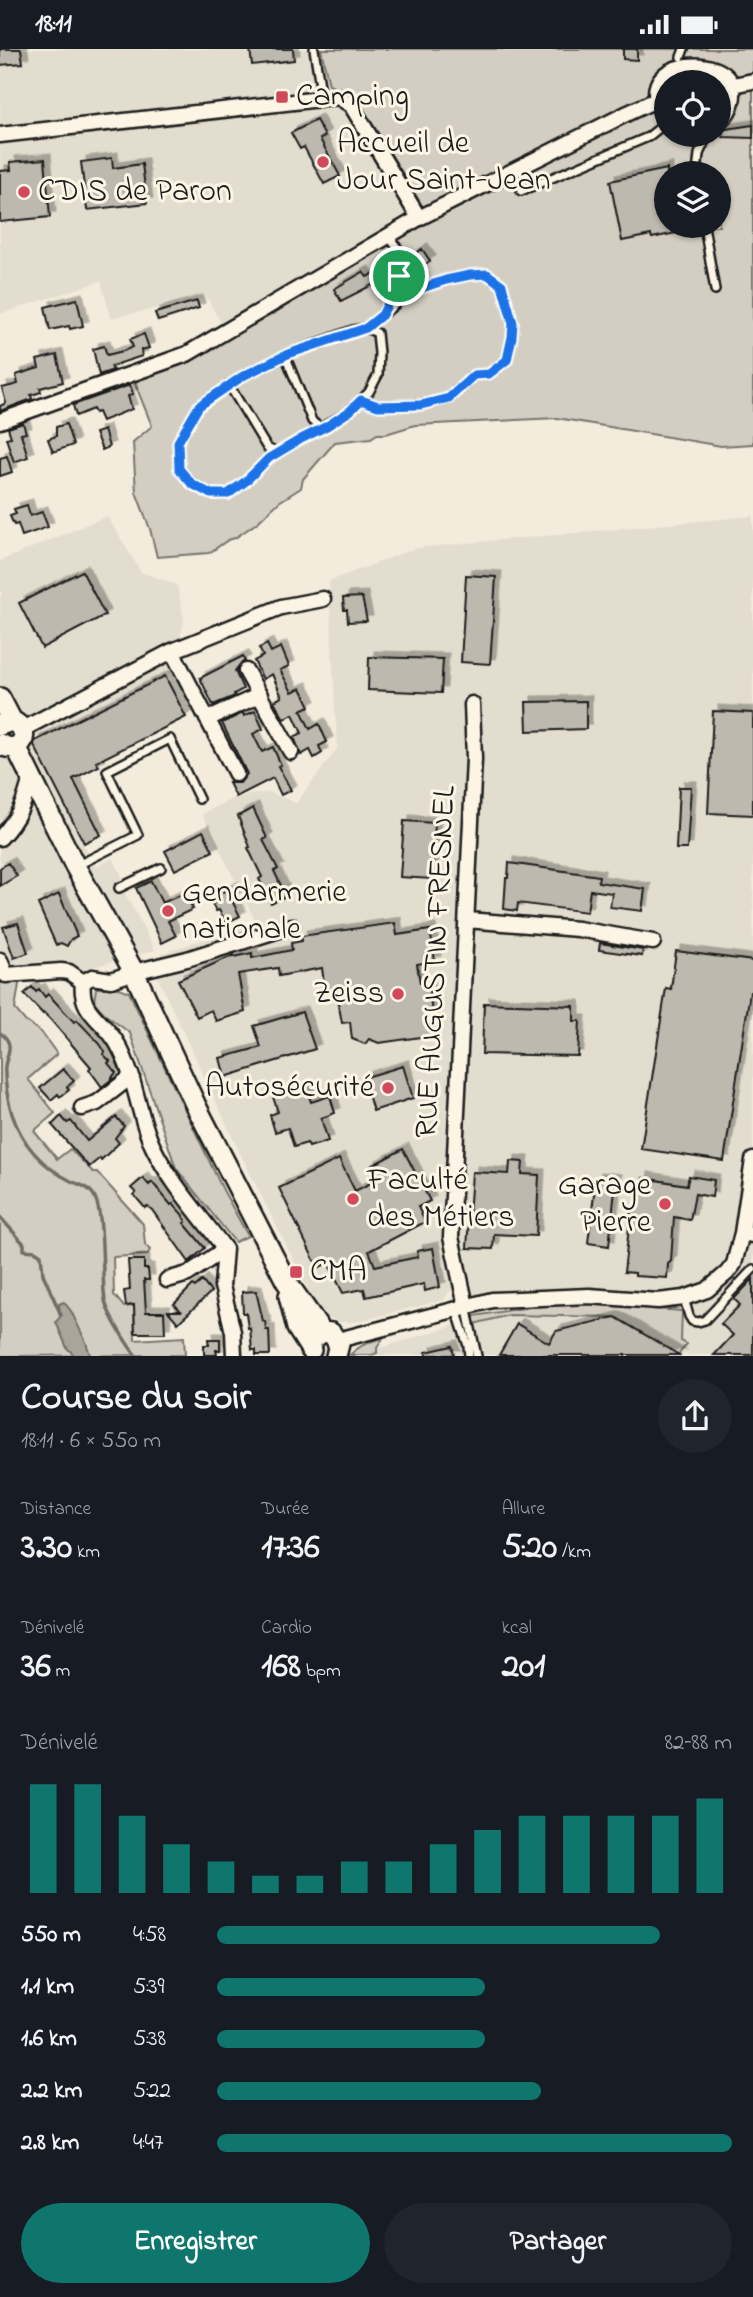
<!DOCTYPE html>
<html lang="fr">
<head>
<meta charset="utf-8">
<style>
	:root { --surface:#171b24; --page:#20242c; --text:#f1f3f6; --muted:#9ea1a6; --accent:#0f766e }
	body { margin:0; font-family:"Indie Flower",sans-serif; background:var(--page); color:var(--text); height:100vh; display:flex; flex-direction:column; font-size:26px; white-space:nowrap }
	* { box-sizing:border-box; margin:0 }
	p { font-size:23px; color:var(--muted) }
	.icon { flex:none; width:38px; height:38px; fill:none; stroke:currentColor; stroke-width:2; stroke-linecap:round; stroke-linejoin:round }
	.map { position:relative; height:1307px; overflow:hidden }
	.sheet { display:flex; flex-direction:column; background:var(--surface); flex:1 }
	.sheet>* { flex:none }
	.fabs { position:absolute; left:654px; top:21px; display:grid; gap:14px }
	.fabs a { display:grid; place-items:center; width:77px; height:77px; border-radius:50%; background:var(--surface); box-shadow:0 2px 5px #0004; font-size:35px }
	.pin { position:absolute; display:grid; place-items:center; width:60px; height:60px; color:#fff; margin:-30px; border:4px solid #fff; border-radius:50%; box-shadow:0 2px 7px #0007 }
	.round { display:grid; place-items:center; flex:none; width:74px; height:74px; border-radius:37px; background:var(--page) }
	.head { display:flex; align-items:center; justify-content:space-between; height:119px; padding:0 21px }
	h1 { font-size:38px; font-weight:700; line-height:52px }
	.figures { display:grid; grid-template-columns:repeat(3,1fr); gap:10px; height:119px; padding:7px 21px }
	.figures div { display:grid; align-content:center }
	.figures b { font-size:35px; font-weight:700 }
	.figures small { font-size:19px; font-weight:400 }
	.figures p { font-size:19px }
	.chart { height:196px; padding:14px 21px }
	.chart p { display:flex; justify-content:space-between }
	.chart svg { width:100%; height:126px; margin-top:7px; stroke:var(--accent); stroke-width:6 }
	.cta { display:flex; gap:14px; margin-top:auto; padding:14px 21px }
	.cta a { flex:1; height:80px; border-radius:42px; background:var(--accent); color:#fff; font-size:28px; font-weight:700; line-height:80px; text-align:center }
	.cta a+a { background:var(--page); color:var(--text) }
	ul { padding:0 21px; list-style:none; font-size:23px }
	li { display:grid; grid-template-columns:112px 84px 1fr; align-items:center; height:52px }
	li i { height:18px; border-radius:9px; background:var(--accent) }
	.status { display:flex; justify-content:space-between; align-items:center; height:49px; padding:0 35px; background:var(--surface); direction:ltr }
	.status svg { height:19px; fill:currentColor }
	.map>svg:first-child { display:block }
	.built { fill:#e3ddcf }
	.green { fill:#d3cec1; stroke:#78756e; stroke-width:2; fill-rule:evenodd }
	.water { fill:#aaa59b; stroke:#716e68; stroke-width:2 }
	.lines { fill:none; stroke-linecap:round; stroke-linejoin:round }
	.stream { stroke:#716e68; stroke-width:3.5 }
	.building { fill:#beb9ae; stroke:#1c1c1c; stroke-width:2; filter:url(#shadow) }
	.service-casing { stroke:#1c1c1c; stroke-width:12 }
	.minor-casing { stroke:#1c1c1c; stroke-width:19 }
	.secondary-casing { stroke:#1c1c1c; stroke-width:24 }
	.service { stroke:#fcf5e5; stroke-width:7 }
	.minor { stroke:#fcf5e5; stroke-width:14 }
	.secondary { stroke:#fcf5e5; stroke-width:19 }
	.route-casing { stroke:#fff; stroke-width:14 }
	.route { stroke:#1a73e8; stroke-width:9 }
	.poi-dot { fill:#d1495b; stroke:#fcf5e5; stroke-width:2.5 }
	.labels { text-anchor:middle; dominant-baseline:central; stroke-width:6; stroke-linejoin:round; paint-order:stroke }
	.poi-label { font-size:32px; fill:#1c1c1c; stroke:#fcf5e5; text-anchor:start }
	.street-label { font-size:32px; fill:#1c1c1c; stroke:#fcf5e5 }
</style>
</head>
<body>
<div class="status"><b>18:11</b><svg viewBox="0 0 49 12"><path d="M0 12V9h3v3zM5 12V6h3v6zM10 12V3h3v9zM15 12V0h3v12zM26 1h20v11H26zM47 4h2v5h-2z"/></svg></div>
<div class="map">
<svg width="753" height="1307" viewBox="0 0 753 1307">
	<defs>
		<filter id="shadow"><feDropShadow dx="5.5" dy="-5.5" stdDeviation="0" flood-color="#0004"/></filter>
	</defs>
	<rect width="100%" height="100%" fill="#f3ecdd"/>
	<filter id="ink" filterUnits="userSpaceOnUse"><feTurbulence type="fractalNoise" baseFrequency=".0143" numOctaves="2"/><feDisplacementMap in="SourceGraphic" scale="14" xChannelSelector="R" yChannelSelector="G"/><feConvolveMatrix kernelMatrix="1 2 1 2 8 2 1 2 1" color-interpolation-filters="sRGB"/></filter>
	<g filter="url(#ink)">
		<path class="built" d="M0,0H321L329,36L356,48L430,168L228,287L207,249L111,269L101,232L0,265Z
			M107,467L141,523L177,536L184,571L172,624L33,694L95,818L113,809L126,835L125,844L155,901L82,921L0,927V548L2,546L0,541V512Z
			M753,467V1306H358L478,1269L450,1241L444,1251L355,1273H338L324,1267L315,1254L239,1102L158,929L162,904L256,873L202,765L236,748L269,743L296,754L337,700L329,532L416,499Z"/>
		<path class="green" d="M321,0H753V395L721,397L557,369L415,376L386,385H377L371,389L335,393L303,430L301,439L279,453L258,473L235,489L228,491L209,504L157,508L150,480L136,443L133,393L152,377L134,332L189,311L429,168L356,48L329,36ZM667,33H719V86H667ZM667,124H719V177H667Z
			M20,929L15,960L25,972L41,983L57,1005L28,1030L55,1064L34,1082L57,1110L70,1100L93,1123H97L143,1175L145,1195L150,1201L147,1206L113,1208L114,1246L124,1258L134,1257L135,1291L184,1288L185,1306L0,1307V934Z
			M96,939H119L129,943L223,1141L248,1187L235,1193L176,1119L130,984L107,967L94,953Z
			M591,1255L682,1262L681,1292L687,1295L678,1306L615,1268L509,1266L474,1275V1267L536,1257Z
			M383,1289L377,1299V1304L372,1306H350C359,1296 370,1292 383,1289Z"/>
		<path class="water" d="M64,1253L71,1262L86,1293L90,1306H74L67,1299L56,1273L60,1268L59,1255Z"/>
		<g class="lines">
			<path class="stream" d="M0,984C5,987 8,990 9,996C10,1003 6,1010 5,1017C4,1032 8,1051 12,1065C22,1095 43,1118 71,1132C79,1136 88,1137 93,1145C105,1161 101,1229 105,1251C107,1264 127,1295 136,1307
				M0,1168L24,1195V1201L35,1202L41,1206L43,1225L61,1266"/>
		</g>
		<path class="building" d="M0,0H21L23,14L0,16Z
			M250,0H293L294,11L252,16Z
			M623,0H637V11L623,10Z
			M316,71L325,87L320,90L340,127L324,135L304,98L300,100L291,84Z
			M753,76V89L723,88V82L726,80Z
			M112,109L113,119L142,115L147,154L87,161L81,113Z
			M45,110L50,168L0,173V122L11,121L10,113Z
			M667,120V177H690V181L652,189L651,186L622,192L610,132Z
			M422,200L430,212L422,217L414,206Z
			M363,223L367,228L377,223L383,235L375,240L372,236L341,252L334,240Z
			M77,250L83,277L70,280L69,277L50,281L45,258Z
			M197,252L199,259L158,272L155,264Z
			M144,285L149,299L141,301L142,307L111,317L113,321L99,326L93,300L104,297L107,306L123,302L133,298L130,290Z
			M57,306L63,333L40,339L41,343L31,346L32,350L0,362V357L6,354L2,339L18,335L16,326L39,319L37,311Z
			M130,336L133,345L128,347L132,360L102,372L98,363L95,364L93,360L76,367L73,356Z
			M23,374L26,384L21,385L28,408L14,413L6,389L11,388L8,379Z
			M66,375L73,396L53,403L48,390L56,387V378Z
			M104,381L109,398L102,401L95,384Z
			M7,407L12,423L0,427V409Z
			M27,456L30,467L42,463L48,478L22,487L18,475L14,476L10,467L16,465L14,460Z
			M82,522L105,566L42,599L19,554Z
			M466,526L496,528L490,615L461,613Z
			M362,548L367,572L348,573L347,561H344L343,549Z
			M267,595L271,603L281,598L289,617L280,621L292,643L301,639L310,657L301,661L310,680L319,675L327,693L319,697L322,704L314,709L310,701L301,706L294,688L302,684L293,665L284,670L274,652L282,648L272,625L263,630L254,612L263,607L259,599Z
			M243,607L245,612L241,614L235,622L243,640L234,645L235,647L213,656L200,629Z
			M369,608L443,610L441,644L368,641Z
			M165,627L186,668L96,713L99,717L73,730L101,786L84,794L34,696L35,692Z
			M586,652V680L527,682L526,653Z
			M255,662L263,680L253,685L262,703L273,698L281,716L278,717L291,741L281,746L273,729L236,748L229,734H240L247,725L222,674L243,664L244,667Z
			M713,662L753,664V766L708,764Z
			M679,738H691L687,800H676Z
			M253,759L267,789L263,791L278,820L274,822L286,847L271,854L259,830L262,828L248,799L250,798L238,767Z
			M404,772L435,774L432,830L400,828Z
			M203,782L213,802L175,821L165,802Z
			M8,814L17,827L0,837V819Z
			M509,814L592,826L599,827L598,833L645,840L642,862L610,858L612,844L590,841L587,863L518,854L517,862L504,860L506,829H508Z
			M151,832L162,854L185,844L193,860L168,872L176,887L162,894L136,839Z
			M232,839L236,848L231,850L240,867L226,874L219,861L216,862L212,855L221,851L218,845Z
			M59,845L77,887L71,890L67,897L61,894L56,896L38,855Z
			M18,874L28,904L14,909L3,878Z
			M395,874L397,886L430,881L435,912L417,915L420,934H428L435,986L379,994L369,990L365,995L352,990L350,973L342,974L336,941L325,942L322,919L279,927L278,919L238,925L245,963L216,972L211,961L197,968L178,931L234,906V908L252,904V909L292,901L291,894L302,892L301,887Z
			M600,894L643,901L642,907L599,901Z
			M676,902L753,912V943H750L724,1112L641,1100L666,939L671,940Z
			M32,938L36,943L39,940L45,948L48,945L74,973L77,971L100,995L105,1003L103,1005L110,1012L108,1014L116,1024L112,1028L113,1029L102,1038L89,1020L91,1018L85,1011L51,971L44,964L43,965L24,945Z
			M484,954L574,957V972H580L578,1007L482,1005Z
			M302,963L315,1000L225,1028L220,1009L261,998L254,977Z
			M403,1017L413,1049L373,1062L363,1029Z
			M63,1020L74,1032L67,1038L69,1041L60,1048L58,1045L51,1051L40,1039Z
			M306,1038L311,1053L330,1047L335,1064L321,1069L328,1092L309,1098L307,1094L294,1098L288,1079L275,1083L270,1066L278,1063L273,1048Z
			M61,1067L67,1074L71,1072L87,1092L116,1068L124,1077L115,1089L119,1094L101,1111L100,1109L89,1118L52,1076Z
			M403,1100L430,1152L418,1158L425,1173L369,1202L375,1217L418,1208L417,1202L433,1199L440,1238L425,1242L424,1235L366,1248L364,1240L343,1244L328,1214L318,1219L279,1139L339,1110L355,1142L377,1131L371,1117Z
			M510,1112L523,1113L522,1125L539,1126L536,1187L494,1185L493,1200L467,1199L472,1123L509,1125Z
			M689,1127L714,1131L712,1148L695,1145L690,1171L674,1168L671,1212L668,1215L667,1229L635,1227V1224L624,1223L631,1161L635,1162L643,1129L687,1136Z
			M143,1129L149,1136L152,1133L171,1156L173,1155L182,1165L186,1173L184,1174L205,1199L189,1213L152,1161L147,1157L145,1159L134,1146L136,1144L131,1139Z
			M596,1129L616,1131L609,1197L588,1194Z
			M128,1211H144V1220H148L149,1231H144L146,1263H164L165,1284H135L134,1256L126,1257L124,1242L130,1241Z
			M753,1230V1306H714L733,1286L721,1275L740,1256L734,1250Z
			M202,1232L211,1243L178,1274L168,1262H181L174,1255L193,1236L195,1238Z
			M256,1242L263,1272H265L266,1281H269L270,1306H256V1301H252L250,1279H248L246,1264H243L242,1243Z
			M615,1268L679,1306H499L517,1275L549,1294L556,1282Z
			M208,1290H220V1301H216L217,1306H204V1296H209Z
			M452,1297L454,1306H426V1303Z"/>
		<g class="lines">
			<defs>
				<path id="service" d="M314,0L322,49
					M681,8L684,0
					M697,124L699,105L706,90L704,86
					M521,142L648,88L667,73
					M704,177L715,241
					M388,187C402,204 413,219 419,240
					M383,263L394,243L403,205
					M366,279L377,284L379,304L378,326L369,343L350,362L269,409L246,432L228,445H211L193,435L179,420L178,393L199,357L243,327L288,305L353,281Z
					M285,306L312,372L321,380
					M229,336L267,399L277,404
					M361,351L378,357L421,356L449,349L474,326L489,325L507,311L512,288L513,274L502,236L487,225L470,226L446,231L419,240L398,253L366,279
					M76,817L138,786L107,722L170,690L199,750
					M119,839L161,819
					M684,1249L689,1267L692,1272L698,1273L705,1271L753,1220
					M466,1257L477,1307
					M456,1260L468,1297L469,1307"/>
				<path id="minor" d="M719,39L753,32
					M667,70C623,12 726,0 733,40C734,53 729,65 719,73
					M0,86L338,48L351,56L419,169
					M0,372L187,305L419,169L628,64L656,51L667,49
					M172,602L236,725
					M246,622L291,703
					M207,670L260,646
					M23,680L172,602L281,558L323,550
					M0,789C18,770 25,753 31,728
					M467,871L578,880L653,893
					M0,911L6,926L61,922L69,923L83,933
					M134,923L187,910L292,877
					M126,926L111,931L92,928L83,933C79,965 105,971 118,996C136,1028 138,1067 153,1098C171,1135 201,1167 225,1200
					M82,1059L97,1054L132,1027
					M742,1184L753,1111
					M225,1200L222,1237L233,1283L234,1307
					M167,1231L188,1225L225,1200
					M466,1257L451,1188L474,710L472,655
					M338,1291L492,1251L589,1247L658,1252L684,1249L707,1241L727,1224L734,1215L742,1184L753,1186"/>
				<path id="secondary" d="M0,649L12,672
					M0,676L12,672C35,682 20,708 0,695
					M16,698L75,817L134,923L196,1057L286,1232L322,1283
					M289,1247L297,1279L311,1301
					M312,1291L322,1283L331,1284L339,1295L336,1307"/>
			</defs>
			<use href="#service" class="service-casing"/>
			<use href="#minor" class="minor-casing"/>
			<use href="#secondary" class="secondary-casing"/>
			<use href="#service" class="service"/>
			<use href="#minor" class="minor"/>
			<use href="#secondary" class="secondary"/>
		</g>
	</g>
	<g class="lines" filter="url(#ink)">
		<defs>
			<path id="route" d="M403,205L415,226L419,240L446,231L470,226L487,225L502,236L513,274L512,288L507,311L489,325L474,326L449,349L421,356L378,357L361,351L350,362L327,377L301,390L269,409L246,432L228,445H211L192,435L179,420L178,393L199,357L243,327L288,305L366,279L382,266L394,243Z"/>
		</defs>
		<use href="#route" class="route-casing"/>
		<use href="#route" class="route"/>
	</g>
	<g class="poi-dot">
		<rect x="275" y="41" width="14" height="14" rx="3.5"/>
		<circle cx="323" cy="113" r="7"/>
		<circle cx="24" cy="143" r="7"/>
		<circle cx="168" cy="862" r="7"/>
		<circle cx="398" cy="945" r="7"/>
		<circle cx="388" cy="1039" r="7"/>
		<circle cx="353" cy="1150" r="7"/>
		<circle cx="665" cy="1155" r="7"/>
		<rect x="289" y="1216" width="14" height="14" rx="3.5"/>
	</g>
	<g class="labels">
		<g class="poi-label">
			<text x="296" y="48">Camping</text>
			<text x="337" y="95">Accueil de<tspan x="337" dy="37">Jour Saint-Jean</tspan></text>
			<text x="38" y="143">CDIS de Paron</text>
			<text x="182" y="844">Gendarmerie<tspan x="182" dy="37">nationale</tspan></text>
			<text x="384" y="945" text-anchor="end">Zeiss</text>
			<text x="374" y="1039" text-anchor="end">Autosécurité</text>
			<text x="367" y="1132">Faculté<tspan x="367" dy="37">des Métiers</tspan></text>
			<text x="651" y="1137" text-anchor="end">Garage<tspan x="651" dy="37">Pierre</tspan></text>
			<text x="310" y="1223">CMA</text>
		</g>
		<g class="street-label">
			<text transform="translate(437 913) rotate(-87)">RUE AUGUSTIN FRESNEL</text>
		</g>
	</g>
</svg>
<div class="fabs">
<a><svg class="icon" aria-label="locate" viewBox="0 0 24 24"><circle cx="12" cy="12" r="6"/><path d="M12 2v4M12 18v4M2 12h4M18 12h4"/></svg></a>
<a><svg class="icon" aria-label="layers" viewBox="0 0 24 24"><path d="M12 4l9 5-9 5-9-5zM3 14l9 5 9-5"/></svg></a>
</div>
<div class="pin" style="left:399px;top:227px;background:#1e9e55"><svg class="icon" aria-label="arrive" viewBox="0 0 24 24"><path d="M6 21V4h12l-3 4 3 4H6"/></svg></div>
</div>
<section class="sheet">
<div class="head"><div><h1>Course du soir</h1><p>18:11 · 6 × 550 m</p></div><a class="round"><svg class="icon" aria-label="share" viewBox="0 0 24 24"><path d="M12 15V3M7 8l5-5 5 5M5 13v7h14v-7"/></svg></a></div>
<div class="figures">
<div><p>Distance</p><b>3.30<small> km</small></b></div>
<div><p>Durée</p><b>17:36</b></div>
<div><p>Allure</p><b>5:20<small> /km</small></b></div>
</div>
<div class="figures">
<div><p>Dénivelé</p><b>36<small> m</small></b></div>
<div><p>Cardio</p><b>168<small> bpm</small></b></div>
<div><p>kcal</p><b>201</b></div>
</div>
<div class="chart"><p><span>Dénivelé</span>82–88 m</p>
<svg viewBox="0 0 160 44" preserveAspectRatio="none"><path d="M5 44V6M15 44V6M25 44V17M35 44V27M45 44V33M55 44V38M65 44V38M75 44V33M85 44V33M95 44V27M105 44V22M115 44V17M125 44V17M135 44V17M145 44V17M155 44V11"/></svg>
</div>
<ul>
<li><b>550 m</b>4:58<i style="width:86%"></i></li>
<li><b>1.1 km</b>5:39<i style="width:52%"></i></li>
<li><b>1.6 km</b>5:38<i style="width:52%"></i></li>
<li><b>2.2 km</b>5:22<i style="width:63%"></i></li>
<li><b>2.8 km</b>4:47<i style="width:100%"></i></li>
</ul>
<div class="cta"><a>Enregistrer</a><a>Partager</a></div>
</section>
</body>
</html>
